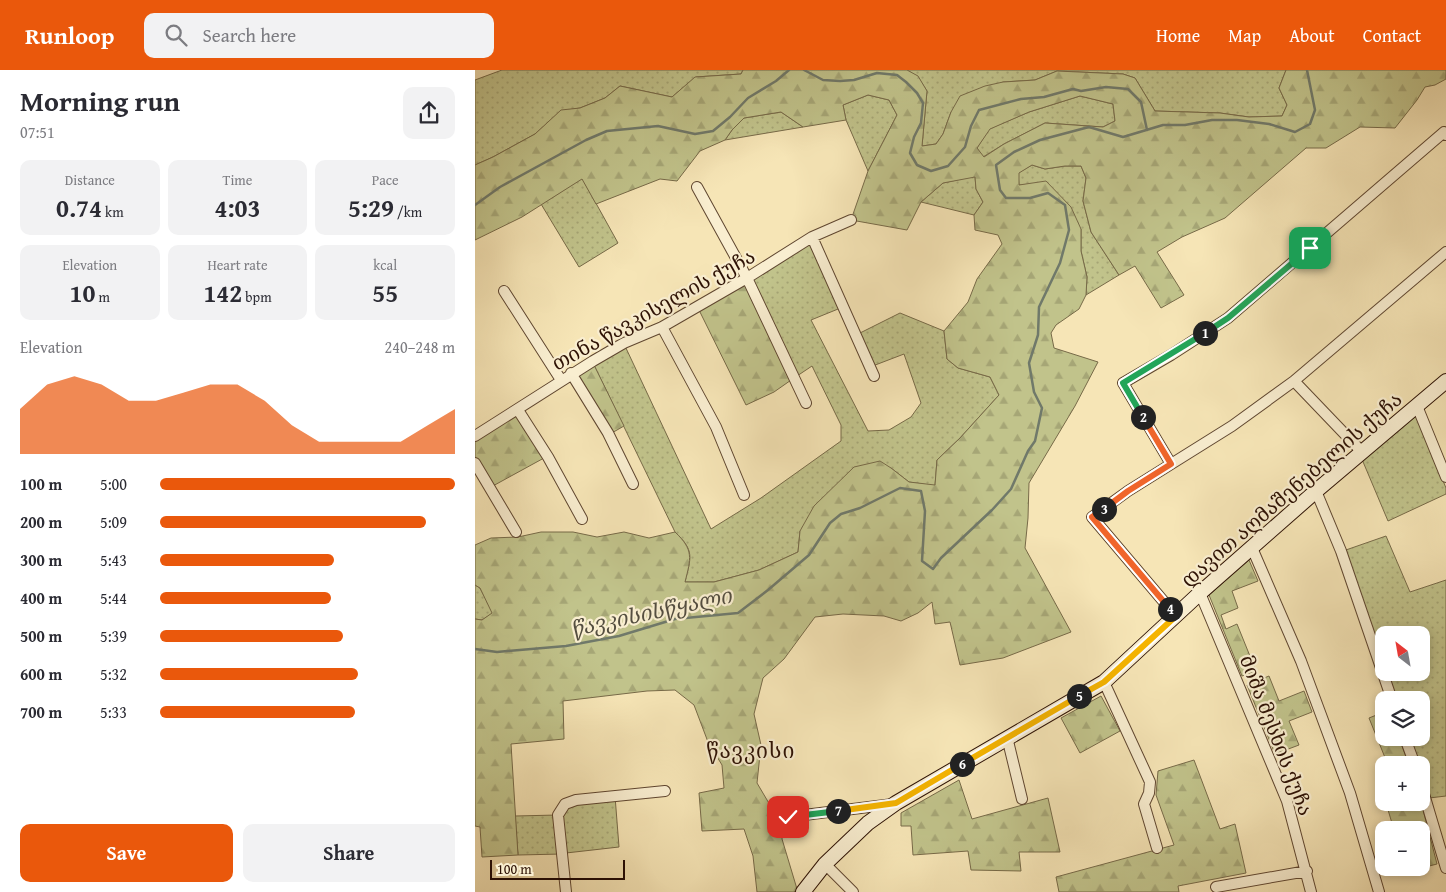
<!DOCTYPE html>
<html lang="en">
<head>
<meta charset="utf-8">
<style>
	:root { --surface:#fff; --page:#f2f2f3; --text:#2b2b33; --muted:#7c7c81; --accent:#ea580c }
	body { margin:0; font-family:"Gentium Book Plus","Noto Serif Georgian",serif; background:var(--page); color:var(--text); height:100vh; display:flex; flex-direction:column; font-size:19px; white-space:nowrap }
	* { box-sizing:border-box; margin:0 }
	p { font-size:16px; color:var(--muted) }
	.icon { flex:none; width:28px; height:28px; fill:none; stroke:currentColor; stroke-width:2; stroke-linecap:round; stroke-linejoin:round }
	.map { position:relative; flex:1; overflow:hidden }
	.drawer { display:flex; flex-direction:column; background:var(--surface); width:475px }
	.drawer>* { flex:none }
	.needle { width:32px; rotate:329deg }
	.buttons { position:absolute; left:900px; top:556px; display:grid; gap:10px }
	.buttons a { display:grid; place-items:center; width:55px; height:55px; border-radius:10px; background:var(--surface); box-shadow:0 2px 8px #0003; font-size:25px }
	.scale { position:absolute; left:15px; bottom:12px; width:135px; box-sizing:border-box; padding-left:5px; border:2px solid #2d1104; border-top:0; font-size:14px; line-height:18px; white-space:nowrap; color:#2d1104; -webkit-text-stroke:4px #f9eed0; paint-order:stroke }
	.pin { position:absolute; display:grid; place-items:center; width:42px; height:42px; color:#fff; margin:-21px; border-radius:10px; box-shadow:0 2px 8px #0006 }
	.km { position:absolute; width:25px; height:25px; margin:-12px; border-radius:50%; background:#222; color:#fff; font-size:14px; line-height:25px; text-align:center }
	.round { display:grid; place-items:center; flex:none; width:52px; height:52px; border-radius:10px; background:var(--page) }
	.overview { display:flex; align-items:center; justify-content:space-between; height:85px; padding:0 20px }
	h1 { font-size:28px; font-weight:700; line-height:38px }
	.stats { display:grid; grid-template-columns:repeat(3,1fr); gap:8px; height:85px; padding:5px 20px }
	.stats div { display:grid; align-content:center; border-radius:10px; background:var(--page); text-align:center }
	.stats b { font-size:25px; font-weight:700 }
	.stats small { font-size:14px; font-weight:400 }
	.stats p { font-size:14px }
	.chart { height:140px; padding:10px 20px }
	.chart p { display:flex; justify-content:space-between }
	.chart svg { width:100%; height:90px; margin-top:5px; fill:var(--accent); opacity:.7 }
	.action { display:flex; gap:10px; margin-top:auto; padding:10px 20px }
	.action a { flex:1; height:58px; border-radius:10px; background:var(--accent); color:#fff; font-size:20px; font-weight:700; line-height:58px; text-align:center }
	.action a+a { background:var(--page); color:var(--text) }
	ul { padding:0 20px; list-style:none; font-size:16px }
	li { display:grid; grid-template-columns:80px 60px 1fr; align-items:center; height:38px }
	li i { height:12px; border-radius:6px; background:var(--accent) }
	header { display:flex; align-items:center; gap:30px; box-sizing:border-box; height:70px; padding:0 25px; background:var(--accent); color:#fff }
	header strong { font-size:24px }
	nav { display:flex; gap:28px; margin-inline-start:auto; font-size:18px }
	.search { width:350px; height:45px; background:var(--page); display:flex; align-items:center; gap:12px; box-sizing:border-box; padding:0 18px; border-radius:10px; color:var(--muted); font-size:19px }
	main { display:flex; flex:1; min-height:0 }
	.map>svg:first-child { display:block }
	.green { fill:url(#green-dots); stroke:#776a48 }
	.forest { fill:url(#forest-firs); stroke:#776a48; fill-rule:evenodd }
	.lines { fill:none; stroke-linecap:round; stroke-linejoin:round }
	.stream { stroke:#70796a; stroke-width:2.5 }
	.street-casing { stroke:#5f4630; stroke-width:12 }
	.secondary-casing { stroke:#2d1104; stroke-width:16 }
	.street { stroke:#f9eed0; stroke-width:10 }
	.secondary { stroke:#f9eed0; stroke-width:14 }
	.split-1-casing { stroke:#fff; stroke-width:10 }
	.split-2-casing { stroke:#fff; stroke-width:10 }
	.split-3-casing { stroke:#fff; stroke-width:10 }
	.split-4-casing { stroke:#fff; stroke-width:10 }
	.split-5-casing { stroke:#fff; stroke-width:10 }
	.split-6-casing { stroke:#fff; stroke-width:10 }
	.split-7-casing { stroke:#fff; stroke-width:10 }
	.split-8-casing { stroke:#fff; stroke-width:10 }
	.split-1 { stroke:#22a559; stroke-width:6 }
	.split-2 { stroke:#22a559; stroke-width:6 }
	.split-3 { stroke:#f0652b; stroke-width:6 }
	.split-4 { stroke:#f0652b; stroke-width:6 }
	.split-5 { stroke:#f5b400; stroke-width:6 }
	.split-6 { stroke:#f5b400; stroke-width:6 }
	.split-7 { stroke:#f5b400; stroke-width:6 }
	.split-8 { stroke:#22a559; stroke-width:6 }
	.labels { text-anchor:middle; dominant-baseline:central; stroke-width:4.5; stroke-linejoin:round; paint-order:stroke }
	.street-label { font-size:20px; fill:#2d1104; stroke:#f9eed0 }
	.water-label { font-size:21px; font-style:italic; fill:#544e40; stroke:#f9eed0 }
	.neighbourhood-label { font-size:21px; letter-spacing:1px; fill:#2d1104; stroke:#f9eed0 }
</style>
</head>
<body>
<header>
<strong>Runloop</strong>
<div class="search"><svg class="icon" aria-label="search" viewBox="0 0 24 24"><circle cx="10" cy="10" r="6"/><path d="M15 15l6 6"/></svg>Search here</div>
<nav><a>Home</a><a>Map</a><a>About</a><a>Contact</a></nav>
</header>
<main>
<section class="drawer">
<div class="overview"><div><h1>Morning run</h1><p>07:51</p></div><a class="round"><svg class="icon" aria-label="share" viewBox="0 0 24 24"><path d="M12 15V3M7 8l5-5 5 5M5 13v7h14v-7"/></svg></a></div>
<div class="stats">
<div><p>Distance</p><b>0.74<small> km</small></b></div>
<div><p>Time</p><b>4:03</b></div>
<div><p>Pace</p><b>5:29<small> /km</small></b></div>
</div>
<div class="stats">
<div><p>Elevation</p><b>10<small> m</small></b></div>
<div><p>Heart rate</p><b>142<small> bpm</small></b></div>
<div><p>kcal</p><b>55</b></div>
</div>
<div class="chart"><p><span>Elevation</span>240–248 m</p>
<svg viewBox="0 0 160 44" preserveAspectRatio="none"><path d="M0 44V22L10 10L20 6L30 10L40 18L50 18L60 14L70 10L80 10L90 18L100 30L110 38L120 38L130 38L140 38L150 30L160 22V44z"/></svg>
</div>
<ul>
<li><b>100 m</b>5:00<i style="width:100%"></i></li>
<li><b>200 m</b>5:09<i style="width:90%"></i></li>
<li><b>300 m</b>5:43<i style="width:59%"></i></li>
<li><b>400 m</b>5:44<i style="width:58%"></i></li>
<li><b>500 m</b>5:39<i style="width:62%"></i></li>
<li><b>600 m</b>5:32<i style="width:67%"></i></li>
<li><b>700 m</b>5:33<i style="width:66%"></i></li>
</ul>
<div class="action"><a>Save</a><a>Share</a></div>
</section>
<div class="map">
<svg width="971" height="822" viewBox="0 0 971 822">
	<defs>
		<pattern id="green-dots" width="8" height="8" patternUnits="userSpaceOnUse" patternTransform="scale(1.25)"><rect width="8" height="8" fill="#c1c38b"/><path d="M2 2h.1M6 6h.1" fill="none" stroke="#a6a676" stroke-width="1.8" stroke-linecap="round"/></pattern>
		<pattern id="forest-firs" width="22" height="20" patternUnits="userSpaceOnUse" patternTransform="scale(1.25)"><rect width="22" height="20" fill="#c1c38b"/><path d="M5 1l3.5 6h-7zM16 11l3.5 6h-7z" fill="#a6a676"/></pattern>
	</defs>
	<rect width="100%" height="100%" fill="#f6e5b6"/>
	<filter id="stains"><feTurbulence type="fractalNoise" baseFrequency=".004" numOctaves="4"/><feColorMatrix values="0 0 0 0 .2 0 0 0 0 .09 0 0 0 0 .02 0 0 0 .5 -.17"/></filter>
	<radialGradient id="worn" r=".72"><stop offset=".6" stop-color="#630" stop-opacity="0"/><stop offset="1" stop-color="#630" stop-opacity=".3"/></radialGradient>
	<path class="green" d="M27,0H268L266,4L221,7L197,27L145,16L130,28L105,38L86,41L60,64L18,87L0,95V10Z
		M432,0H811L804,18L812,35L807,46L774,47L745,43L680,41L660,8L648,4L582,1L560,10L528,12L476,42L468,64L461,74L447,76L452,21L443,7Z
		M393,25L414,30L422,45L393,101L371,50L368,35Z
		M605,26L638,34L640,51L628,57L570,53L529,74L508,87L502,78L514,59L554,42Z
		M306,42L328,57L250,70L257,60L269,48Z
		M557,95L570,99L590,96H606L611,108L608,131L616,162L644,205L611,225L612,207L606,181V159L556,114L544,115L543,103Z
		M500,106L501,119L508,132L499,145L446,132L468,113Z
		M107,108L143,173L104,197L66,134Z
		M337,167L368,237L336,250L393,361L414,360L436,347L446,333L429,284L395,297L381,265L425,243L469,261L472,289L483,298L515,307L524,325L485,368L462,390L460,416L434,412L416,398L325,461L323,482L284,500L239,512H210C216,487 220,481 200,462L118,293L150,276L236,459L286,428L366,371V355L337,296L319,308L272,208Z
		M940,342L971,418V424L913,451L886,387Z
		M911,466L935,522L971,510V726L954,728L946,705V695H943L933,668H946V630H920L910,603L946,602V565H909V599L868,481Z
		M0,515L5,518L18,543L7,550L0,549Z
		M140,726L144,777L91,783L87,784L43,785L40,746L83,745L90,734Z"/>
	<path class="forest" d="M268,0H432L443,6L452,21L447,76L461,74L468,64L476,42L485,26L510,16L528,12L560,10L582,1L648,4L660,8L680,41L745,43L774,47L807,46L812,35L804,18L811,0H971V9L960,15L950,17L942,30L920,58L885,57L851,78H831L750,148L707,167L682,182L709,225L686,238L660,196L644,205L616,162L608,131L611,108L606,96H590L570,99L557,95L544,103V115L571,111L596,137L606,159V181L612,207L611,225L604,239L581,255L576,263L579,278L623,292L600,336L554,413L553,448L550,478L596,562L528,588L485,595L475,552L460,554L457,532L443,543L426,551L409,546L368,544L340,547L309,589L288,608L279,644L286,675L282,713L308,757L307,769L322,819L319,822H282L278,786L269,759L227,761L224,723L249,718L247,695L233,672L219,635L200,620L172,621L88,631L89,669L36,674L43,785L7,787L5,757L0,756V549L7,550L17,543L5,518L0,515V475L16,468L43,467L66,462H98L122,467L149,462L174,468L200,462C219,480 216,488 210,512H239L284,500L323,482L325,461L339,436L379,397L405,391L416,398L434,412L460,415L462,390L485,368L524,325L515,307L483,298L472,289L469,261L493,232L502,209L527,174L523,165L500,160L499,145L508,132L501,119L500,107L468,113L446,132L432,160L376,150L393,101L422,45L414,30L393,25L368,35L371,50L328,57L306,42L269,48L257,60L250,70L225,81L202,111L185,109L121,134L107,109L47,147L0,170V95L18,87L60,64L86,40L105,38L130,28L145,16L197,27L220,7L266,4ZM605,26L638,34L640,51L628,57L570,53L529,74L509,87L502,78L515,59L554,42Z
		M272,208L319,308L299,322L271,335L222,236Z
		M118,293L149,356L135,364L99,305Z
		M42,345L69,388L16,417L0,390V370Z
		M774,490L783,511L757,521L763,538L746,545L751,559L762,554L781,601L767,606L734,525Z
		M794,606L804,631L829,621L837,642L814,651L824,675L800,684L772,615Z
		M626,626L645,661L605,683L586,648Z
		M909,642V668H924L934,695H913L894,648Z
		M719,690L745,759L760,754L771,803L703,816L704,822H584L581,807L699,775L681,725L683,701Z
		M484,710L497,749L573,728L585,782H544L546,801L496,800L493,781L438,785L436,756H426V743Z
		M946,732L962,794L931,802L929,798H946V760H919L911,733Z"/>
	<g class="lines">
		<path class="stream" d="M329,0L348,10L365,11L379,10L402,3L422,5L431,12L442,23L448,33L446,53L439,67L435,83L442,95L456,101L473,96L490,77L496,56L504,40L546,29L569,27L598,19L606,21L631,17L653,19L666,32L672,60
			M0,135L25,117L111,70L132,61L183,56L220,64L238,61L255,47L273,28L301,11L314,0
			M0,579L22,582L91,576L144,566L200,549L263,543L293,520L334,485L355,453L366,444L385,438L425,418L446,421L450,441L447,491L458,499L466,488L517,440L536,419L553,381L560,371L567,338L559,322L554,293L563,265L564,237L585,193L594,160L590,135L573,123L555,128H531L525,120L521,95L539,82L565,70L614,57L648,67L688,55H710L737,50H762L794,54L820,62L835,54L840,40L832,0"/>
		<defs>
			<path id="street" d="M222,117L272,208L331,333
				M337,167L399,306
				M29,221L86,310
				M187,257L241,357L269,425
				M96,303L133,363L158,414
				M819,311L887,382
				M942,336L971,407
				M43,340L73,387L107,449
				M0,366L118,291L149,273L187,257L272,208L337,167L376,150
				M0,393L41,462
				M696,394L648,313L696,285L753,248L969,62L971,65
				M841,421L866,481L917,630
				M777,478L826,591L875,723L904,822
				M725,523L812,731L836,822
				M701,546L617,447L653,421L757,356L819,311L971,182
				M629,612L675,712L674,723L669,734L682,778
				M532,667L547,729
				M930,668L940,695
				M946,714L971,798
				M313,747L418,734
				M350,794L378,822
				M741,817L832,801
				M91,822L83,745L90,734L101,730L190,721"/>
			<path id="secondary" d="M328,822L350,794L393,753L421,733L629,612L725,523L841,421L971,311"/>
		</defs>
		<use href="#street" class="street-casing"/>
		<use href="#secondary" class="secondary-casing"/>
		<use href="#street" class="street"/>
		<use href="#secondary" class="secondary"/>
	</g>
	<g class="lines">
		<defs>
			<path id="split-1" d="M730,263L753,248L835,178"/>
			<path id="split-2" d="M668,347L648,313L730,263"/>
			<path id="split-3" d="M629,439L653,421L696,394L668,347"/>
			<path id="split-4" d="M629,439L617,447L695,539"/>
			<path id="split-5" d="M604,626L629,612L701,546L695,539"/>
			<path id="split-6" d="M487,694L604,626"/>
			<path id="split-7" d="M363,741L421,733L487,694"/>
			<path id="split-8" d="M313,747L363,741"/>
		</defs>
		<use href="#split-1" class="split-1-casing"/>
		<use href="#split-2" class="split-2-casing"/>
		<use href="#split-3" class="split-3-casing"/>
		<use href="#split-4" class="split-4-casing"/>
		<use href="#split-5" class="split-5-casing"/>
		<use href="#split-6" class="split-6-casing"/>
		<use href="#split-7" class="split-7-casing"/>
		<use href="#split-8" class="split-8-casing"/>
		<use href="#split-1" class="split-1"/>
		<use href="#split-2" class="split-2"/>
		<use href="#split-3" class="split-3"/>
		<use href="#split-4" class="split-4"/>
		<use href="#split-5" class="split-5"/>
		<use href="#split-6" class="split-6"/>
		<use href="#split-7" class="split-7"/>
		<use href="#split-8" class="split-8"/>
	</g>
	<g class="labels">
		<g class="street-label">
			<text transform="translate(178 239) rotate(-29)">თინა წავკისელის ქუჩა</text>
			<text transform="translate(816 419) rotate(-41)">დავით აღმაშენებელის ქუჩა</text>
			<text transform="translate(802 665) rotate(69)">მიშა მესხის ქუჩა</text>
		</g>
		<g class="water-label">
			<text transform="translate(176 542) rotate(-12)">წავკისისწყალი</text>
		</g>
		<g class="neighbourhood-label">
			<text x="276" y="680">წავკისი</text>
		</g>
	</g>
	<rect width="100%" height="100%" filter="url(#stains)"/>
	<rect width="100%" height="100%" fill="url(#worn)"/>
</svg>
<div class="buttons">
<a><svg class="needle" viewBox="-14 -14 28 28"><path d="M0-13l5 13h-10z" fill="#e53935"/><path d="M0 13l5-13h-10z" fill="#7c7c81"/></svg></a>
<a><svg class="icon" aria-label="layers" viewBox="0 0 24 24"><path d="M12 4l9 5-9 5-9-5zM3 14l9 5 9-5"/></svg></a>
<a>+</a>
<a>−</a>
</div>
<div class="scale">100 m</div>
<div class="pin" style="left:835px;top:178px;background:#1e9e55"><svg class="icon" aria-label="arrive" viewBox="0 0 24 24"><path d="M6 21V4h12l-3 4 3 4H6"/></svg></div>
<div class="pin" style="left:313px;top:747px;background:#d93025"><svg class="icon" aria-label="check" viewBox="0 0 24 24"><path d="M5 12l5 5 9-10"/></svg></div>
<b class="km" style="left:730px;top:263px">1</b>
<b class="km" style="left:668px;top:347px">2</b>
<b class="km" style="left:629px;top:439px">3</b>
<b class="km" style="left:695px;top:539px">4</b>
<b class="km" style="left:604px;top:626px">5</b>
<b class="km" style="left:487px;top:694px">6</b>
<b class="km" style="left:363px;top:741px">7</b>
</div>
</main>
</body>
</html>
